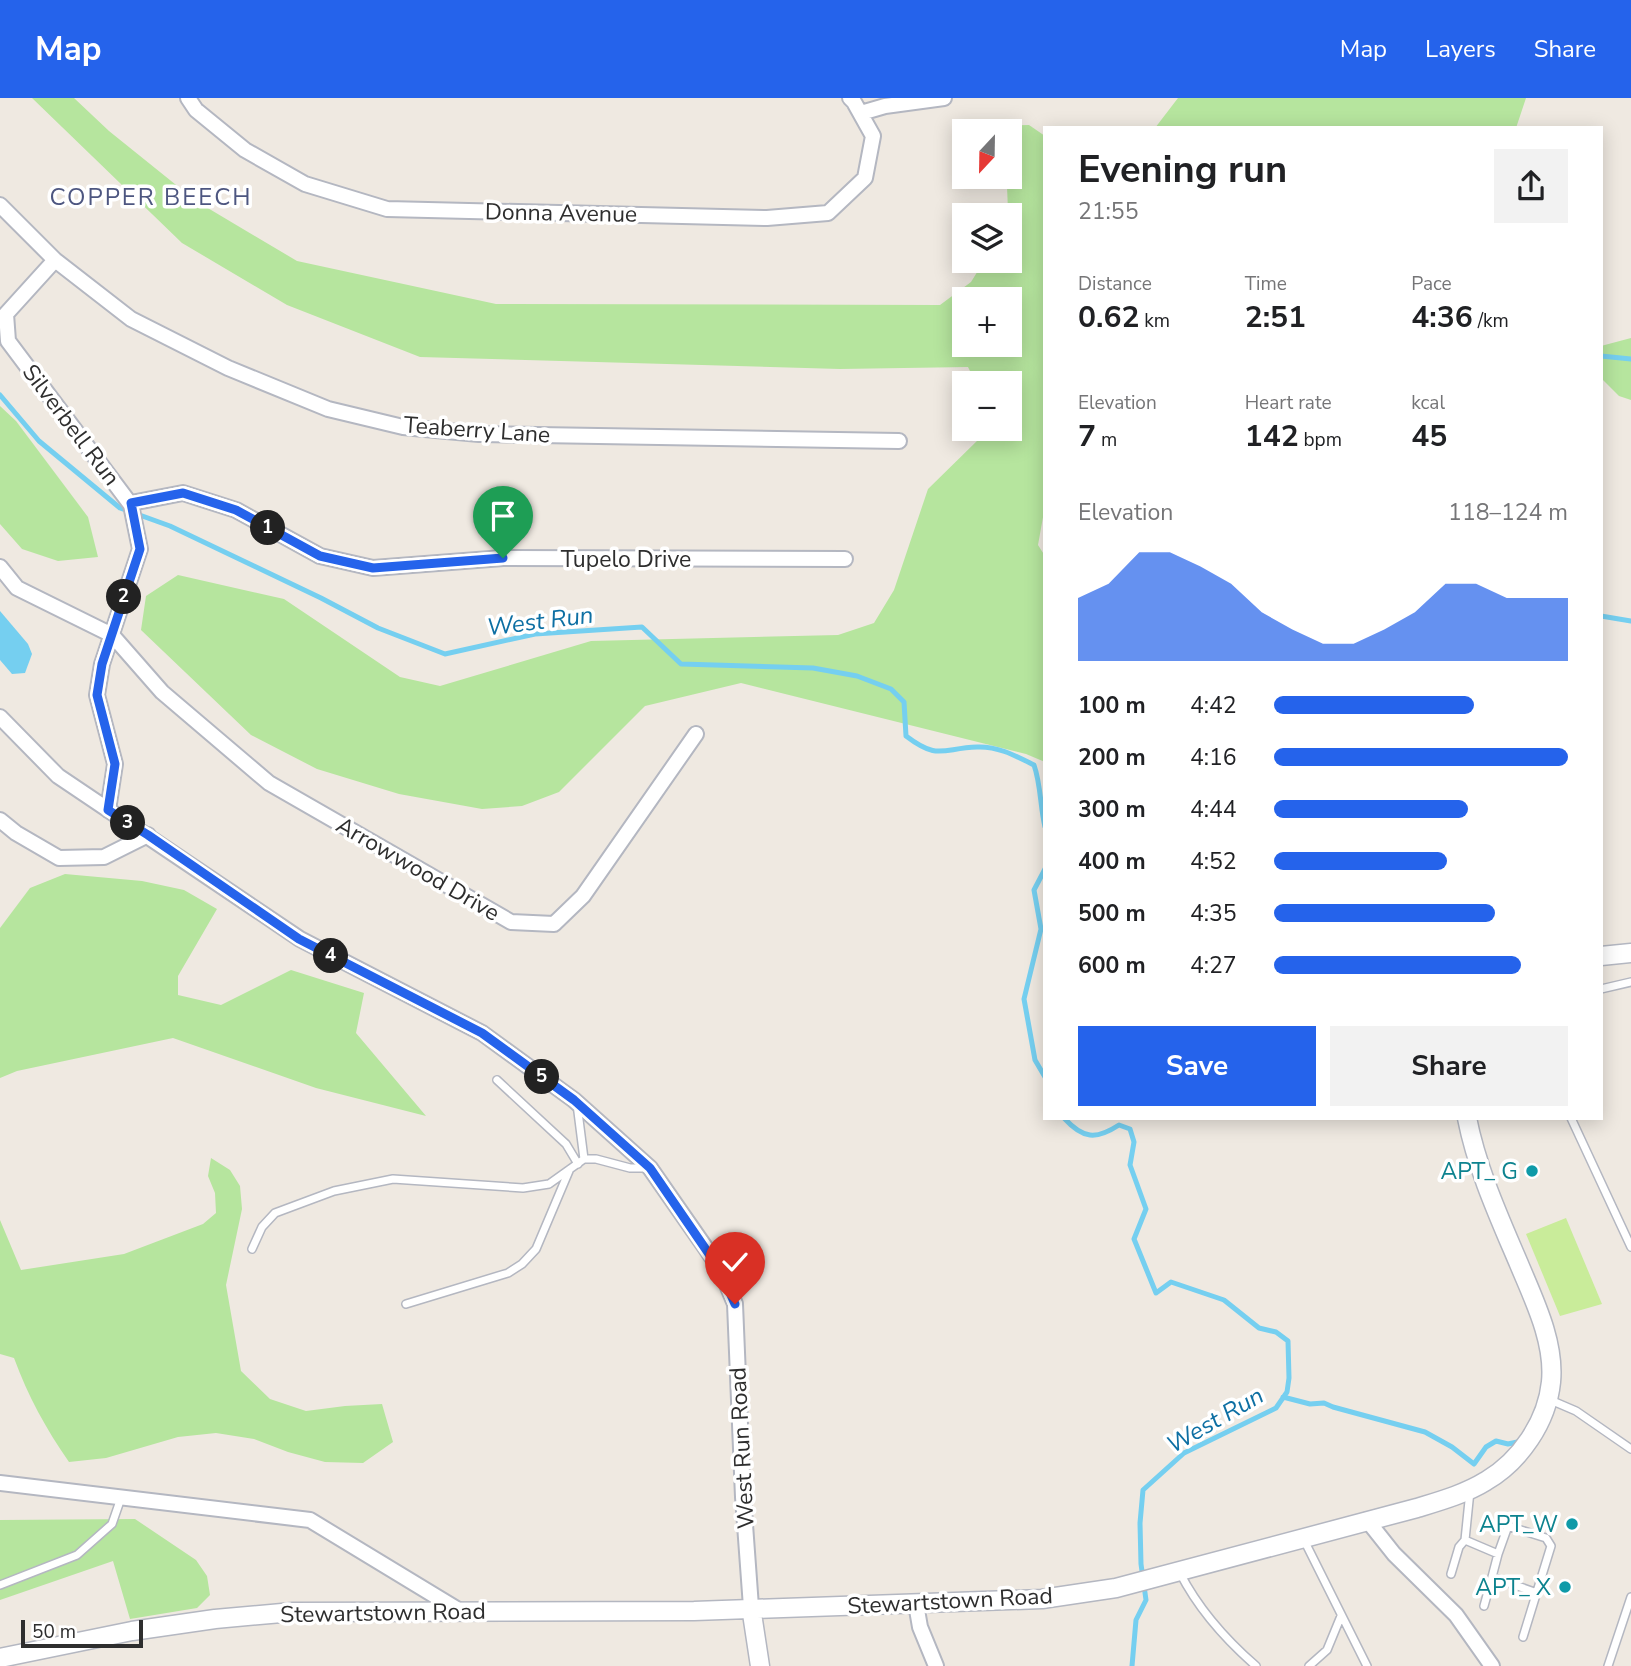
<!DOCTYPE html>
<html lang="en">
<head>
<meta charset="utf-8">
<style>
	:root { --surface:#fff; --page:#f2f2f2; --text:#202124; --muted:#757577; --accent:#2563eb }
	body { margin:0; font-family:"Nunito Sans",sans-serif; background:var(--page); color:var(--text); height:100vh; display:flex; flex-direction:column; font-size:26px; white-space:nowrap }
	* { box-sizing:border-box; margin:0 }
	p { font-size:23px; color:var(--muted) }
	.icon { flex:none; width:38px; height:38px; fill:none; stroke:currentColor; stroke-width:2; stroke-linecap:round; stroke-linejoin:round }
	.map { position:relative; flex:1; overflow:hidden }
	.side { position:absolute; left:1043px; top:28px; width:560px; height:994px; display:flex; flex-direction:column; background:var(--surface); border-radius:0px; box-shadow:0 4px 18px #0003 }
	.side>* { flex:none }
	.needle { width:46px; rotate:202deg }
	.fabs { position:absolute; left:952px; top:21px; display:grid; gap:14px }
	.fabs a { display:grid; place-items:center; width:70px; height:70px; border-radius:0px; background:var(--surface); box-shadow:0 4px 18px #0003; font-size:35px }
	.scale { position:absolute; left:21px; bottom:18px; width:122px; box-sizing:border-box; padding-left:7px; border:4px solid #2e2e2e; border-top:0; font-size:19px; line-height:24px; white-space:nowrap; color:#2e2e2e; -webkit-text-stroke:5px #fff; paint-order:stroke }
	.pin { position:absolute; display:grid; place-items:center; width:60px; height:60px; color:#fff; margin:-72px -30px; border-radius:50% 50% 50% 0; rotate:-45deg; box-shadow:0 0 7px #0007 }
	.pin .icon { rotate:45deg }
	.km { position:absolute; width:35px; height:35px; margin:-18px; border-radius:50%; background:#222; color:#fff; font-size:19px; line-height:35px; text-align:center }
	.round { display:grid; place-items:center; flex:none; width:74px; height:74px; border-radius:0px; background:var(--page) }
	.head { display:flex; align-items:center; justify-content:space-between; height:119px; padding:0 35px }
	h1 { font-size:38px; font-weight:700; line-height:52px }
	.metrics { display:grid; grid-template-columns:repeat(3,1fr); gap:10px; height:119px; padding:7px 35px }
	.metrics div { display:grid; align-content:center }
	.metrics b { font-size:30px; font-weight:700 }
	.metrics small { font-size:19px; font-weight:400 }
	.metrics p { font-size:19px }
	.chart { height:196px; padding:14px 35px }
	.chart p { display:flex; justify-content:space-between }
	.chart svg { width:100%; height:126px; margin-top:7px; fill:var(--accent); opacity:.7 }
	.button { display:flex; gap:14px; margin-top:auto; padding:14px 35px }
	.button a { flex:1; height:80px; border-radius:0px; background:var(--accent); color:#fff; font-size:28px; font-weight:700; line-height:80px; text-align:center }
	.button a+a { background:var(--page); color:var(--text) }
	ul { padding:0 35px; list-style:none; font-size:23px }
	li { display:grid; grid-template-columns:112px 84px 1fr; align-items:center; height:52px }
	li i { height:18px; border-radius:9px; background:var(--accent) }
	header { display:flex; align-items:center; gap:42px; box-sizing:border-box; height:98px; padding:0 35px; background:var(--accent); color:#fff }
	header strong { font-size:33px }
	nav { display:flex; gap:38px; margin-inline-start:auto; font-size:24px }
	.map>svg:first-child { display:block }
	.green { fill:#b6e59e; fill-rule:evenodd }
	.pitch { fill:#c9ec9a }
	.water { fill:#75cff0 }
	.lines { fill:none; stroke-linecap:round; stroke-linejoin:round }
	.stream { stroke:#75cff0; stroke-width:5 }
	.service-casing { stroke:#b4b7c1; stroke-width:10 }
	.minor-casing { stroke:#b4b7c1; stroke-width:18 }
	.tertiary-casing { stroke:#b4b7c1; stroke-width:21 }
	.service { stroke:#fff; stroke-width:7 }
	.minor { stroke:#fff; stroke-width:14 }
	.tertiary { stroke:#fff; stroke-width:18 }
	.route-casing { stroke:#fff; stroke-width:14 }
	.route { stroke:#2563eb; stroke-width:9 }
	.culture-dot { fill:#0f9aa8; stroke:#fff; stroke-width:2.5 }
	.labels { text-anchor:middle; dominant-baseline:central; stroke-width:7; stroke-linejoin:round; paint-order:stroke }
	.street-label { font-size:23px; fill:#2e2e2e; stroke:#fff }
	.culture-label { font-size:23px; fill:#0d838f; stroke:#fff; text-anchor:end }
	.neighbourhood-label { font-size:24px; letter-spacing:2px; fill:#4d5680; stroke:#fff }
	.water-label { font-size:24px; font-style:italic; fill:#0d6fa3; stroke:#fff }
</style>
</head>
<body>
<header>
<strong>Map</strong>
<nav><a>Map</a><a>Layers</a><a>Share</a></nav>
</header>
<div class="map">
<svg width="1631" height="1568" viewBox="0 0 1631 1568">
	<rect width="100%" height="100%" fill="#efe9e1"/>
	<path class="green" d="M32,0H74L109,33L196,103L297,163L496,206L940,207L971,184L984,163H1010L1007,88L996,79H1010V33H989L990,28L1029,27L1045,38V408L1038,447L1045,458V664L1026,656L741,585L645,608L559,694L522,708L482,711L399,696L317,671L251,637L141,532L146,498L178,477L284,501L400,579L440,588L591,543L838,537L874,525L894,492L928,391L980,340L981,331H1010V285H976L968,269L840,271L420,259L287,207L182,145ZM964,201H1010V247H964Z
		M1178,0H1526L1516,30H1155Z
		M1631,240V302L1619,298L1601,280V248Z
		M0,308L16,323L88,419L98,459L58,463L22,451L0,426Z
		M65,776L142,783L184,792L217,811L178,878V897L221,907L291,872L364,895L356,935L426,1018L316,990L173,940L17,973L0,980V830L30,790Z
		M211,1060L230,1072L240,1088L242,1111L226,1187L241,1273L270,1301L306,1313L345,1308L382,1306L393,1344L363,1365L325,1364L288,1354L254,1341L216,1335L178,1339L106,1360L69,1364C46,1331 28,1298 14,1260L0,1256V1122L21,1172L124,1156L203,1126L216,1115L215,1095L208,1078Z
		M135,1421L196,1462L207,1478L210,1497L197,1510L130,1521L113,1463L0,1502V1422Z"/>
	<path class="pitch" d="M1566,1120L1602,1206L1560,1218L1526,1136Z"/>
	<path class="water" d="M0,513L28,546L32,556L25,575L12,576L0,562Z"/>
	<g class="lines">
		<path class="stream" d="M1601,258L1631,261
			M0,297L39,343L120,410L170,428L321,500L378,530L445,556L535,536L642,529L681,566L813,570L857,578L891,591L904,604L906,638C939,663 942,650 977,649C998,648 1016,658 1034,667C1041,687 1040,708 1045,729
			M1601,518L1631,523
			M1045,771L1034,792L1041,831L1024,901L1035,962L1045,979
			M1064,1020C1083,1041 1096,1042 1119,1027L1130,1031L1134,1044L1130,1067L1146,1111L1134,1141L1156,1195L1171,1184L1224,1202L1259,1230L1276,1234L1288,1243L1289,1280L1287,1294L1276,1310L1184,1355L1143,1392L1140,1425L1141,1466L1146,1502L1136,1522L1132,1568
			M1283,1299L1310,1306L1324,1305L1333,1309L1425,1334L1452,1349L1474,1366L1486,1349L1496,1343L1508,1346L1522,1343"/>
		<defs>
			<path id="service" d="M1601,891L1631,884
				M497,982L566,1046L578,1066
				M577,1006L584,1061
				M1571,1020L1631,1149
				M252,1151L262,1129L275,1115L334,1093L393,1081L523,1090L549,1086L584,1061H596L630,1070H646
				M406,1206L508,1175L522,1166L536,1151L569,1073
				M1548,1301L1576,1313L1631,1351
				M1470,1393L1465,1442L1498,1456L1508,1428L1546,1440L1551,1448L1523,1539
				M1303,1440L1367,1568
				M1498,1456L1492,1479L1537,1495
				M1180,1475C1199,1512 1225,1541 1256,1568
				M1451,1476L1459,1449L1465,1442
				M0,1487L77,1457L112,1426L121,1400
				M1484,1508L1492,1479
				M1309,1568L1327,1552L1341,1518
				M1608,1568L1631,1499"/>
			<path id="minor" d="M188,0L196,12L245,52L305,86L387,111L767,120L828,115L865,80L873,38L854,4L850,0
				M861,15L885,8L944,0
				M0,107L55,162L131,221L228,270L328,311L403,329L479,336L899,343
				M55,162L6,216L8,243L131,407L140,451L102,566L97,597L115,666L108,712
				M131,405L183,395L236,412L320,458L373,470L503,460L845,461
				M0,469L17,490L112,537L162,594L269,685L511,824L554,826L583,798L696,636
				M0,619L58,678L300,841L482,935L574,1002L650,1070L721,1172L735,1206L743,1399L751,1509
				M0,722L16,735L59,760L104,759L148,737
				M0,1385L310,1422L460,1513
				M1367,1422L1394,1456L1456,1517L1492,1568
				M916,1506L920,1529L936,1568"/>
			<path id="tertiary" d="M1601,858L1631,855
				M751,1509L760,1568
				M0,1560L132,1533L215,1521L293,1514L694,1513L1042,1501L1116,1490L1417,1410C1440,1403 1465,1396 1486,1383C1520,1363 1547,1324 1551,1284C1555,1244 1534,1202 1519,1166C1499,1119 1477,1071 1467,1020"/>
		</defs>
		<use href="#service" class="service-casing"/>
		<use href="#minor" class="minor-casing"/>
		<use href="#tertiary" class="tertiary-casing"/>
		<use href="#service" class="service"/>
		<use href="#minor" class="minor"/>
		<use href="#tertiary" class="tertiary"/>
	</g>
	<g class="lines">
		<defs>
			<path id="route" d="M503,460L373,470L320,458L236,412L183,395L131,405L140,451L102,566L97,597L115,666L108,712L148,737L299,841L482,935L574,1002L650,1070L720,1172L735,1206"/>
		</defs>
		<use href="#route" class="route-casing"/>
		<use href="#route" class="route"/>
	</g>
	<g class="culture-dot">
		<circle cx="1532" cy="1073" r="7"/>
		<circle cx="1572" cy="1426" r="7"/>
		<circle cx="1565" cy="1489" r="7"/>
	</g>
	<g class="labels">
		<g class="street-label">
			<text transform="translate(561 115) rotate(1)">Donna Avenue</text>
			<text transform="translate(71 327) rotate(53)">Silverbell Run</text>
			<text transform="translate(477 332) rotate(4)">Teaberry Lane</text>
			<text x="626" y="461">Tupelo Drive</text>
			<text transform="translate(418 771) rotate(30)">Arrowwood Drive</text>
			<text transform="translate(742 1350) rotate(-93)">West Run Road</text>
			<text transform="translate(950 1503) rotate(-3)">Stewartstown Road</text>
			<text transform="translate(383 1515) rotate(-1)">Stewartstown Road</text>
		</g>
		<g class="culture-label">
			<text x="1518" y="1073">APT_ G</text>
			<text x="1558" y="1426">APT_W</text>
			<text x="1551" y="1489">APT_ X</text>
		</g>
		<g class="neighbourhood-label">
			<text x="151" y="99">COPPER BEECH</text>
		</g>
		<g class="water-label">
			<text transform="translate(540 523) rotate(-7)">West Run</text>
			<text transform="translate(1215 1322) rotate(-30)">West Run</text>
		</g>
	</g>
</svg>
<div class="fabs">
<a><svg class="needle" viewBox="-14 -14 28 28"><path d="M0-13l5 13h-10z" fill="#e53935"/><path d="M0 13l5-13h-10z" fill="#757577"/></svg></a>
<a><svg class="icon" aria-label="layers" viewBox="0 0 24 24"><path d="M12 4l9 5-9 5-9-5zM3 14l9 5 9-5"/></svg></a>
<a>+</a>
<a>−</a>
</div>
<div class="scale">50 m</div>
<div class="pin" style="left:503px;top:460px;background:#1e9e55"><svg class="icon" aria-label="arrive" viewBox="0 0 24 24"><path d="M6 21V4h12l-3 4 3 4H6"/></svg></div>
<div class="pin" style="left:735px;top:1206px;background:#d93025"><svg class="icon" aria-label="check" viewBox="0 0 24 24"><path d="M5 12l5 5 9-10"/></svg></div>
<b class="km" style="left:268px;top:430px">1</b>
<b class="km" style="left:124px;top:499px">2</b>
<b class="km" style="left:128px;top:725px">3</b>
<b class="km" style="left:331px;top:858px">4</b>
<b class="km" style="left:542px;top:979px">5</b>
<section class="side">
<div class="head"><div><h1>Evening run</h1><p>21:55</p></div><a class="round"><svg class="icon" aria-label="share" viewBox="0 0 24 24"><path d="M12 15V3M7 8l5-5 5 5M5 13v7h14v-7"/></svg></a></div>
<div class="metrics">
<div><p>Distance</p><b>0.62<small> km</small></b></div>
<div><p>Time</p><b>2:51</b></div>
<div><p>Pace</p><b>4:36<small> /km</small></b></div>
</div>
<div class="metrics">
<div><p>Elevation</p><b>7<small> m</small></b></div>
<div><p>Heart rate</p><b>142<small> bpm</small></b></div>
<div><p>kcal</p><b>45</b></div>
</div>
<div class="chart"><p><span>Elevation</span>118–124 m</p>
<svg viewBox="0 0 160 44" preserveAspectRatio="none"><path d="M0 44V22L10 17L20 6L30 6L40 11L50 17L60 27L70 33L80 38L90 38L100 33L110 27L120 17L130 17L140 22L150 22L160 22V44z"/></svg>
</div>
<ul>
<li><b>100 m</b>4:42<i style="width:68%"></i></li>
<li><b>200 m</b>4:16<i style="width:100%"></i></li>
<li><b>300 m</b>4:44<i style="width:66%"></i></li>
<li><b>400 m</b>4:52<i style="width:59%"></i></li>
<li><b>500 m</b>4:35<i style="width:75%"></i></li>
<li><b>600 m</b>4:27<i style="width:84%"></i></li>
</ul>
<div class="button"><a>Save</a><a>Share</a></div>
</section>
</div>
</body>
</html>
